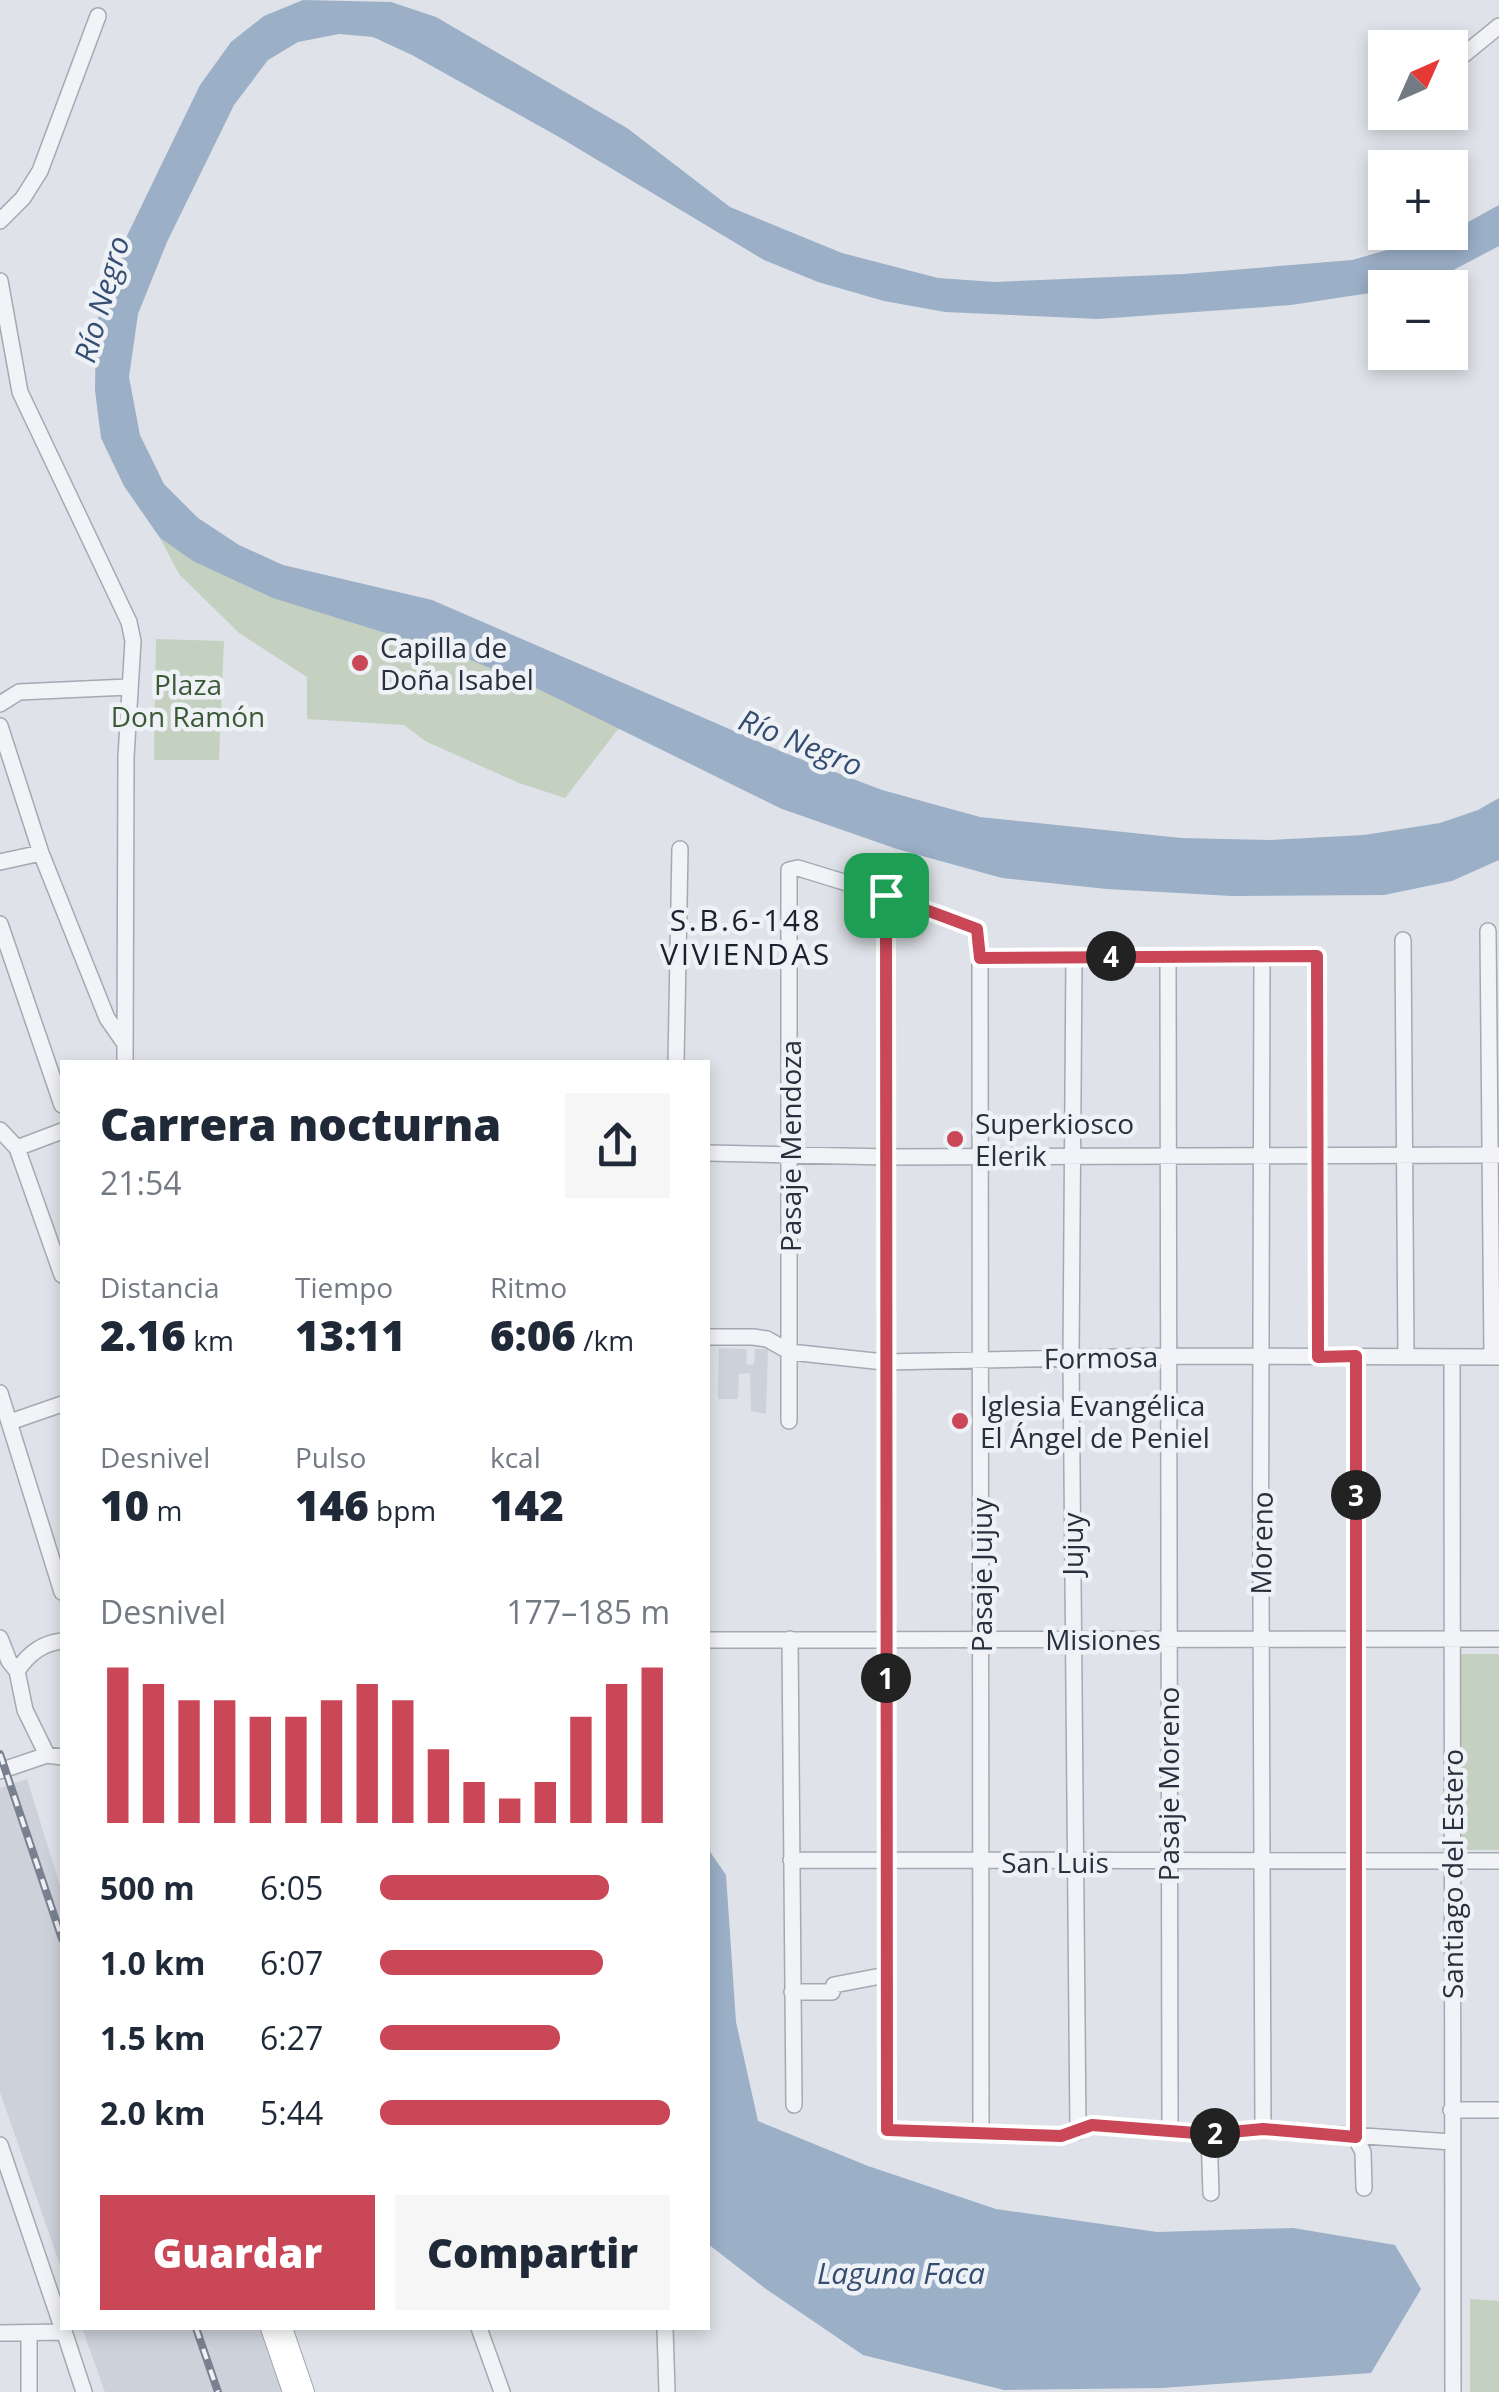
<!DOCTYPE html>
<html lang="es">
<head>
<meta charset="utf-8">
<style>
	:root { --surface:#fff; --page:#f6f6f7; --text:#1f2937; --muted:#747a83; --accent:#c94757 }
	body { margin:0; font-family:"Open Sans",sans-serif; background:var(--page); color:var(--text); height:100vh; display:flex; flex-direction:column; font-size:38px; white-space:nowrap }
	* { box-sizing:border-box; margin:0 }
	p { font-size:32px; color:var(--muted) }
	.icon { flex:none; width:55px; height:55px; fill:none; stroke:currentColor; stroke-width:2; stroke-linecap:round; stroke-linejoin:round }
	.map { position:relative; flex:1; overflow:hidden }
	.details { position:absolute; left:60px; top:1060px; width:650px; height:1270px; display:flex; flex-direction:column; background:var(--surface); border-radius:0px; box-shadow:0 5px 15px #0003 }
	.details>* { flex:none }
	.needle { width:65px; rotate:45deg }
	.buttons { position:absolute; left:1368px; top:30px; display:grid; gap:20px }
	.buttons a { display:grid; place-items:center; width:100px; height:100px; border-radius:0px; background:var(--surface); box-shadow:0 5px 15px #0003; font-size:50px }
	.pin { position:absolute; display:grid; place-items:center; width:85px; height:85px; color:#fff; margin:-42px; border-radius:20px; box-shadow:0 5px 15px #0006 }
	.km { position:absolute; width:50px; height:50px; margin:-25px; border-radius:50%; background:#222; color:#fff; font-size:28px; line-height:50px; text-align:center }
	.round { display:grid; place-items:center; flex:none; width:105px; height:105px; border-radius:0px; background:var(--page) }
	.overview { display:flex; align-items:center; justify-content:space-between; height:170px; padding:0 40px }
	h1 { font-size:45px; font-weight:800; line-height:75px }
	.stats { display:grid; grid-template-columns:repeat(3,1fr); gap:15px; height:170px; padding:10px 40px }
	.stats div { display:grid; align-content:center }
	.stats b { font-size:42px; font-weight:800 }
	.stats small { font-size:28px; font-weight:400 }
	.stats p { font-size:28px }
	.chart { height:280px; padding:20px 40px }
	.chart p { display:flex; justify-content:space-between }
	.chart svg { width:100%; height:180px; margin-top:10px; stroke:var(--accent); stroke-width:6 }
	.button { display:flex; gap:20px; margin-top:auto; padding:20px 40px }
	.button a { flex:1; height:115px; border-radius:0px; background:var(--accent); color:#fff; font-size:40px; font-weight:800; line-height:115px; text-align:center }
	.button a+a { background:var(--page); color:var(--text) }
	ul { padding:0 40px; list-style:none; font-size:32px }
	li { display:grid; grid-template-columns:160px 120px 1fr; align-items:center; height:75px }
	li i { height:25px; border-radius:12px; background:var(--accent) }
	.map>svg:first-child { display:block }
	.built { fill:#cdd1da }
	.green { fill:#c4d1c0 }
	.water { fill:#9bafc7 }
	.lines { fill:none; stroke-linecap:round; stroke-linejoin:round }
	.minor-casing { stroke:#a4a9b2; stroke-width:18 }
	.major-casing { stroke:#9fa6b3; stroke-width:20 }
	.minor { stroke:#f1f3f6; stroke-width:15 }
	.major { stroke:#fff; stroke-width:18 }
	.rail-casing { stroke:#798191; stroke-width:8 }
	.rail { stroke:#eef1f5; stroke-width:4; stroke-dasharray:11; stroke-linecap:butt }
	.route-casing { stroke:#fff; stroke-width:20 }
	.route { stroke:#c94757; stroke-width:12 }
	.poi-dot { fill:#c94757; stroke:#eef1f5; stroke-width:4 }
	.labels { text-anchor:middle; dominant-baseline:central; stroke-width:9; stroke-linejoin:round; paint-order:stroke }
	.poi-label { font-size:28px; fill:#28303e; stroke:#eef1f5; text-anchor:start }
	.park-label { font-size:28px; fill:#3c5936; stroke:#eef1f5 }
	.street-label { font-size:28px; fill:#28303e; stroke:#eef1f5 }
	.water-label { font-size:30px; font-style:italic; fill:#344d71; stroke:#eef1f5 }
	.neighbourhood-label { font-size:30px; letter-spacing:2.5px; fill:#1b212f; stroke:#eef1f5 }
</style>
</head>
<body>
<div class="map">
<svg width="1499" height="2392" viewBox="0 0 1499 2392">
	<rect width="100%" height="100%" fill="#dfe2e8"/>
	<path class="built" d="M719,1348L746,1349L747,1365L754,1364L755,1349H768L766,1414L751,1411L750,1373L739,1374L738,1399H718Z
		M27,1779L62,1892V2271L0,2092V1788Z
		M82,2328H264L286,2392H105Z"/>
	<path class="green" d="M160,538C252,603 363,619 466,658C519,677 569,704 619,728L565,798L519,783L425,741L404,725L307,719V677L239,633L179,574Z
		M156,639L224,641L219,760H154Z
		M1460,1654H1499V1850H1462Z
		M1470,2299L1499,2301V2392H1470Z"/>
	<path class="water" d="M303,0L391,2L436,17L627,128L730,207L842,253L938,278L995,282L1184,274L1352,260L1450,232L1499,205V246L1442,276L1370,293L1291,305L1098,319L945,312L884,301L818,282L764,260L559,137L412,55L373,37L339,34L298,42L268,60L234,105L167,242L138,314L129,377L140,435L164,484L198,518L239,545L283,565L432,600L785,753L882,790L980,817L1181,838L1270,840L1364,835L1440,823L1478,810L1499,798V860L1452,881L1384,895L1232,896L1107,889L1002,878L897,849L782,809L530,685L466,658L273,598L193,561L160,538L124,486L101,438L95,390L96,327L109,273L200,85L231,42L264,16Z
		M708,1849L726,1875L736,2022L758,2121L868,2166L996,2209L1157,2232L1293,2228L1395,2245L1421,2289L1371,2373L1162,2388L1004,2390L863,2355L766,2289L708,2244Z"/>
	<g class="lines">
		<defs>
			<path id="minor" d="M1385,64H1381L1379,101L1385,99
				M1450,66L1499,26
				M0,221L23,198L40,171L98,16
				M0,281L20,392L129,622L133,641L126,757L125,1062
				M0,704L19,692L128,687
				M0,726L41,853L107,1018L123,1041
				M0,862L41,853
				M886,895L887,2130L1061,2136L1092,2125L1209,2133L1263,2129L1452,2142
				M0,924L62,1105
				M1488,931L1492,1357
				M1403,940L1406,1357
				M1168,956L1170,2131
				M1262,956C1260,1347 1260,1738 1263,2129
				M1074,957L1071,1358L1078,2132
				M980,958L981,2132
				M676,1062L680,849
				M0,1130L17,1148L62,1275
				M17,1148L62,1131
				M708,1153L888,1157L1499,1155
				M708,1337H753L767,1339L790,1352L884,1362L1167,1356L1499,1357
				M1356,1357L1355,2137L1363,2152L1364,2188
				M1452,1357L1453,2392
				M0,1393L62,1592
				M789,1421V870L798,868L886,895L977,929L980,958L1317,957L1318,1357
				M10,1422L62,1404
				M0,1638L9,1661L17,1671L25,1710L47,1755
				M790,1639L794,2105
				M708,1640L1499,1639
				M17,1671C28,1654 42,1643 62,1641
				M0,1771L47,1755L62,1757
				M791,1860L1499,1861
				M792,1992H832L834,1985L886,1975
				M1451,2110H1499
				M1209,2133L1211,2193
				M0,2145L62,2327
				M63,2328L84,2392
				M479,2328L502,2392
				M665,2328L667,2392
				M0,2333L64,2332
				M29,2333V2392"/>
			<path id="major" d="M270,2328L292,2392
				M283,2328L305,2392"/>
		</defs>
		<use href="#minor" class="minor-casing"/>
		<use href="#major" class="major-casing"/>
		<use href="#minor" class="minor"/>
		<use href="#major" class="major"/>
		<defs>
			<path id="rail" d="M0,1754L62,1939
				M196,2328L218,2392"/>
		</defs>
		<use href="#rail" class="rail-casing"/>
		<use href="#rail" class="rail"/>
	</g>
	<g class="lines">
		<defs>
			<path id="route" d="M886,895L977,929L980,958L1317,956L1318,1357L1356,1356V2137L1263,2129L1209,2134L1092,2125L1061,2136L887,2130Z"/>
		</defs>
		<use href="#route" class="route-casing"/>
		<use href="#route" class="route"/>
	</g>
	<g class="poi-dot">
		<circle cx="360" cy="663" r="10"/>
		<circle cx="955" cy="1139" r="10"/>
		<circle cx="960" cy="1421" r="10"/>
	</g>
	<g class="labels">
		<g class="poi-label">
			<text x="380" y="647">Capilla de<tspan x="380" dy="32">Doña Isabel</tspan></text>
			<text x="975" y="1123">Superkiosco<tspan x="975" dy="32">Elerik</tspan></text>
			<text x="980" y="1405">Iglesia Evangélica<tspan x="980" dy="32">El Ángel de Peniel</tspan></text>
		</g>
		<g class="park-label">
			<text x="188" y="684">Plaza<tspan x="188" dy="32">Don Ramón</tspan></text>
		</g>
		<g class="street-label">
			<text transform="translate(790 1146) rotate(-90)">Pasaje Mendoza</text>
			<text transform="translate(1101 1357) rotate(-1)">Formosa</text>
			<text transform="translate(1261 1543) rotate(-89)">Moreno</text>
			<text transform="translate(1072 1544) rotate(-90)">Jujuy</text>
			<text transform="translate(981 1575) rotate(-90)">Pasaje Jujuy</text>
			<text x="1103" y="1639">Misiones</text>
			<text transform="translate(1168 1784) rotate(-90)">Pasaje Moreno</text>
			<text x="1055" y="1862">San Luis</text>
			<text transform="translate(1452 1874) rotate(-90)">Santiago del Estero</text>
		</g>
		<g class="water-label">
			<text transform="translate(101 299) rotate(-74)">Río Negro</text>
			<text transform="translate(801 742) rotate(22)">Río Negro</text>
			<text x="901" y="2272">Laguna Faca</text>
		</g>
		<g class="neighbourhood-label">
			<text x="746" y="919">S.B.6-148<tspan x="746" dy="34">VIVIENDAS</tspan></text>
		</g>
	</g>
</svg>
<div class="buttons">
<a><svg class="needle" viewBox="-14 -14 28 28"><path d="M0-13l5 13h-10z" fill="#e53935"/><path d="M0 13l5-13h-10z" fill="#747a83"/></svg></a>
<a>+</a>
<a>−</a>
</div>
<div class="pin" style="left:886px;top:895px;background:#1e9e55"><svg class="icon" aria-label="arrive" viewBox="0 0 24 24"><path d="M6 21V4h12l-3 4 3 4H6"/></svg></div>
<b class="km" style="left:886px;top:1678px">1</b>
<b class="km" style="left:1215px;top:2133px">2</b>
<b class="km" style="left:1356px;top:1495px">3</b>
<b class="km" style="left:1111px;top:956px">4</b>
<section class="details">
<div class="overview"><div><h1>Carrera nocturna</h1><p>21:54</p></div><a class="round"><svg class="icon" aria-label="share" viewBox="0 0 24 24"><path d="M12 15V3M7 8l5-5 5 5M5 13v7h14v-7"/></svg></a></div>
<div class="stats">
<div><p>Distancia</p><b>2.16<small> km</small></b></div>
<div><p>Tiempo</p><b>13:11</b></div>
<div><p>Ritmo</p><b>6:06<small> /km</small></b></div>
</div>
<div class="stats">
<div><p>Desnivel</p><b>10<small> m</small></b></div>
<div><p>Pulso</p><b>146<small> bpm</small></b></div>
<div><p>kcal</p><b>142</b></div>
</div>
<div class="chart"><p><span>Desnivel</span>177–185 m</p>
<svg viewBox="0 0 160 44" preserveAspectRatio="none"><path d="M5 44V6M15 44V10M25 44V14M35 44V14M45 44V18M55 44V18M65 44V14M75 44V10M85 44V14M95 44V26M105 44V34M115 44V38M125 44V34M135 44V18M145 44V10M155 44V6"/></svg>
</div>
<ul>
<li><b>500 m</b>6:05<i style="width:79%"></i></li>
<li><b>1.0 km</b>6:07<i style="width:77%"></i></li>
<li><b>1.5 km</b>6:27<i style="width:62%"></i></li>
<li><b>2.0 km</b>5:44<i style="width:100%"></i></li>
</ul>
<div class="button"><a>Guardar</a><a>Compartir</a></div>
</section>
</div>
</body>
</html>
